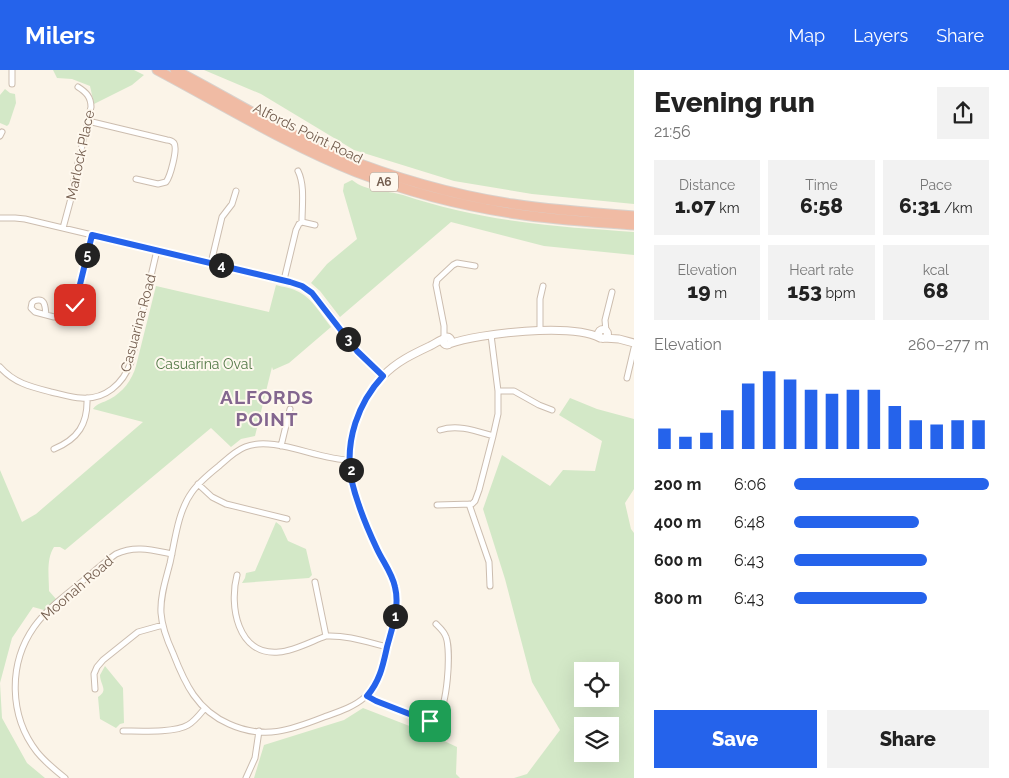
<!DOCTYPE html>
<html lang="en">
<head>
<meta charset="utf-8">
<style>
	:root { --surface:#fff; --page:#f2f2f2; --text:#222; --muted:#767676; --accent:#2563eb }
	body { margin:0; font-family:Raleway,sans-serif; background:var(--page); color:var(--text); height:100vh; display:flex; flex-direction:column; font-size:19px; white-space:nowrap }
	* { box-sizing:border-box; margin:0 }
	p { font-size:16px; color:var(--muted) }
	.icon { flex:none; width:28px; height:28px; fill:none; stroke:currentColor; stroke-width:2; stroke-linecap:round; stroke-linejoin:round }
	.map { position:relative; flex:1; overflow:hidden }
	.panel { display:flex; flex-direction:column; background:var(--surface); width:375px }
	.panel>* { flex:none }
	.fabs { position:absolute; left:574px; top:592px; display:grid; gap:10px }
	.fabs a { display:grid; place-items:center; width:45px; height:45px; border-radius:0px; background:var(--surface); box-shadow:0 5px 20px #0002; font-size:25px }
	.pin { position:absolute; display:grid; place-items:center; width:42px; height:42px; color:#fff; margin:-21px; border-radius:10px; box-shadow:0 2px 8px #0006 }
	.km { position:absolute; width:25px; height:25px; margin:-12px; border-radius:50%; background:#222; color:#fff; font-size:14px; line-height:25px; text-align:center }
	.round { display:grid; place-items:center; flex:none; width:52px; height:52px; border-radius:0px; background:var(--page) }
	.headline { display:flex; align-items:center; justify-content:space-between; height:85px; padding:0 20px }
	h1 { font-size:28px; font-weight:800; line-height:38px }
	.stats { display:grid; grid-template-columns:repeat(3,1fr); gap:8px; height:85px; padding:5px 20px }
	.stats div { display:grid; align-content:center; border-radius:0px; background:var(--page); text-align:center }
	.stats b { font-size:21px; font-weight:800 }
	.stats small { font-size:14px; font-weight:400 }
	.stats p { font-size:14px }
	.chart { height:140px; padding:10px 20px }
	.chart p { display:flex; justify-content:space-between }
	.chart svg { width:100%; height:90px; margin-top:5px; stroke:var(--accent); stroke-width:6 }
	.primary-button { display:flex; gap:10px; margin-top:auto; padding:10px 20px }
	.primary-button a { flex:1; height:58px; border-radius:0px; background:var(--accent); color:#fff; font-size:20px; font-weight:800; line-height:58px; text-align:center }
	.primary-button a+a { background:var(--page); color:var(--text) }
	ul { padding:0 20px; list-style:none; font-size:16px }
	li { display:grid; grid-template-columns:80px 60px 1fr; align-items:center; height:38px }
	li i { height:12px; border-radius:6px; background:var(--accent) }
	header { display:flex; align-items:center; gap:30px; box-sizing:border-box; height:70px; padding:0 25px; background:var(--accent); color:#fff }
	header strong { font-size:24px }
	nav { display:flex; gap:28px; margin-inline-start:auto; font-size:18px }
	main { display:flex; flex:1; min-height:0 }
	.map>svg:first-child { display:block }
	.green { fill:#d3e8c7; fill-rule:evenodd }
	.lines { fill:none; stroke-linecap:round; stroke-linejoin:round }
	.street-casing { stroke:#ccbdaf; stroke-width:7 }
	.secondary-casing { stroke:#cfbdad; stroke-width:9 }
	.highway-casing { stroke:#d8d2cd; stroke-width:11 }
	.street { stroke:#fff; stroke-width:5 }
	.secondary { stroke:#fff; stroke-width:7 }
	.highway { stroke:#f0bba4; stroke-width:9 }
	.route-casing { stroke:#fff; stroke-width:10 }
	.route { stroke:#2563eb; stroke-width:6 }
	.labels { text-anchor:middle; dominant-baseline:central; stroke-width:4; stroke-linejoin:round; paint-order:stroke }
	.shield { fill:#fef8ee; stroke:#9d8c7e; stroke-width:1 }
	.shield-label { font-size:12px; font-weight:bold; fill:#735d4e }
	.street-label { font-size:14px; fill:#735d4e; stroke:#fef8ee }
	.park-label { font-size:14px; fill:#537847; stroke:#fef8ee }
	.district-label { font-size:19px; font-weight:bold; letter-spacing:1px; fill:#83668f; stroke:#fef8ee }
</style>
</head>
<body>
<header>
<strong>Milers</strong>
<nav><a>Map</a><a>Layers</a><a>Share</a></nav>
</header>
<main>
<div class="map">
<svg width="634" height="708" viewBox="0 0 634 708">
	<rect width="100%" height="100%" fill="#fbf4e8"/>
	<path class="green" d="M53,0H134L144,5L132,15L94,34L90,16L72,9L57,8Z
		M204,0H634V134L532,124L454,111L354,80L261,24Z
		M5,19L10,23L15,24L16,33L9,54L7,56L0,53V25Z
		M352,110C367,122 386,120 403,125C439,137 478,146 515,151C555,157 594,159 634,162V185L544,176L451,152L340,247L320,221L311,213L327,194L357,169L343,121L344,114Z
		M276,215C283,217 292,218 299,222C313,229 321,245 331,257L289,293L273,300L272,297L255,366L241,369L231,377L211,358L65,480L60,477H54C46,489 49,507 49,521L56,529L44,540L33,537L12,568L0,613L2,648L27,693L45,708H0V400L22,452L36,444L143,352L93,339C97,333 103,333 110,329C123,322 132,310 136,296L156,216L269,242Z
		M570,328L597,339L634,349V419L625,433L631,459L634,463V708H514L527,704L560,660L532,612L505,509L483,439L502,385L550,416L563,400L595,401L602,371L559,345ZM582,601H610V629H582ZM582,656H610V684H582Z
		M276,452L281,456L288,471L306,479L312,505L309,508L242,513L245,508L246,503L255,501Z
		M105,596L123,618L124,653L120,654L116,658L100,649L98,627C109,620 100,615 100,605Z
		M363,638L425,662L457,677L456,704L460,708H254L264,675L344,650Z"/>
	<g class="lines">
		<defs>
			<path id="street" d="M12,0V14
				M88,51L167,70C170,70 172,71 174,73C178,79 170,107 166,112L158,114L136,109
				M0,66L2,62
				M0,148H15L25,149L298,214C321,224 339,259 355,278C363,288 374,296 383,306C358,333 345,372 352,409C356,431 368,458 377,479C383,492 391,503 395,517C400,538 391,561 386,581C384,590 383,600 379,608C376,615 371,622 365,627C354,637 338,642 324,647C291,660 264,670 229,654C197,640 185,614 173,583C167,570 162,557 161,543C160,526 166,509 170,493C175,470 178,441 192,422C199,412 209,404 219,396C227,389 235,381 245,377C273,365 318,390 350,390
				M302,152L315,155
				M63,158L73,121L74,110L91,37C91,27 86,22 78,17
				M211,193L222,147L232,134L236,121
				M284,210L296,160L299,154L302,152C302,136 305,115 298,101
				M46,245C45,237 46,227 34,231L32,233L31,238L35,242L54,247L62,246L72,239L76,231L92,165
				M540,261V229L543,216
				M606,261L605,250L612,222
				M444,268V256L436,215L437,210L453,195L457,193L475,196
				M0,297C14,313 31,317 51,322C61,324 71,328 81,328C105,330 123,314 131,292L157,180
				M627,308L634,278
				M498,321H514L539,335L552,340
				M440,360C458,354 476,361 493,366
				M281,376L290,339
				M54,379C78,369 88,354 87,328
				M198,414L212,427L226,434L287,449
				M469,434L489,492L490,516
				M437,435L472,434L475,431L479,420L493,366L498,344V321L491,265
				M237,505C229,535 237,586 279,582C294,581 312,571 326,566C347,565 367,572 387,577
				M315,512L326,566
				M95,619L94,604L97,597L103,590L138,562L163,555
				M367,625L376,631L425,650C430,651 433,651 436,648C448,638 451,580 446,567C444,561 440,558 436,554
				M123,661C139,661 175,663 188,655C195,651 200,644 205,638
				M65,708C55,700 45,692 37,682C9,646 8,594 34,557C46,540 62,528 78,515C90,505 103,493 116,484C135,475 152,480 172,484
				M246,708L255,688L259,661"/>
			<path id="secondary" d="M598.5 264a4.5 4.5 0 1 1 9 0a4.5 4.5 0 1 1-9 0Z
				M443 271a4 4 0 1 1 8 0a4 4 0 1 1-8 0Z
				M604,268L619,269L634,273
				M449,274C480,263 571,253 600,268
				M383,306C396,292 413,284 430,276C435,274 439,270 444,269"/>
			<path id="highway" d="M157,0C223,35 286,74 356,102C408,122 462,136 517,144C556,150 595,152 634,155
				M175,0C229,28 281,61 337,85C394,108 453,125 513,134C553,140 594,143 634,146"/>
		</defs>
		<use href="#street" class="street-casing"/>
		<use href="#secondary" class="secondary-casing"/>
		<use href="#highway" class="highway-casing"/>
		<use href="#street" class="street"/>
		<use href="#secondary" class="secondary"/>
		<use href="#highway" class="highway"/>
	</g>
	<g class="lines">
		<defs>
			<path id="route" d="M75,235L92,165L290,212L302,216L312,223L357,281L383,306C358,333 345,370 351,408C356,430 367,458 377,479C383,492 392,503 395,517C400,537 392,558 387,577C383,595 380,611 367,626L376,631L425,650L430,651"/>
		</defs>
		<use href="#route" class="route-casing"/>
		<use href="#route" class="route"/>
	</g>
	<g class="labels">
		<rect class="shield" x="370" y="102.5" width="28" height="19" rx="4"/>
		<g class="shield-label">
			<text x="384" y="112">A6</text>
		</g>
		<g class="street-label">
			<text transform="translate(308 63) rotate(26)">Alfords Point Road</text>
			<text transform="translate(80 85) rotate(-78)">Marlock Place</text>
			<text transform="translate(138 253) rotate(-75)">Casuarina Road</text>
			<text transform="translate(77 518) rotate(-41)">Moonah Road</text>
		</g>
		<g class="park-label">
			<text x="204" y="294">Casuarina Oval</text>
		</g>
		<g class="district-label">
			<text x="267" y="327">ALFORDS<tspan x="267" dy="22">POINT</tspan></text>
		</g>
	</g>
</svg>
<div class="fabs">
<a><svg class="icon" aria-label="locate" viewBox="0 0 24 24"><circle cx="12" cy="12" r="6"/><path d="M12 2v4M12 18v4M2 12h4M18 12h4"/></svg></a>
<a><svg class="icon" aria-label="layers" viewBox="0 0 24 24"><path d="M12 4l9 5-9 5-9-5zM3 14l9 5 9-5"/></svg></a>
</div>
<div class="pin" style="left:430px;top:651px;background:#1e9e55"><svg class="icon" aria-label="arrive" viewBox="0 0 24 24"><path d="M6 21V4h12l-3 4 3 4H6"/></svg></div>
<div class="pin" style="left:75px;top:235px;background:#d93025"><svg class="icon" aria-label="check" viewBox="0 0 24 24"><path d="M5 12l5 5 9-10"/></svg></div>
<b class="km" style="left:395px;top:546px">1</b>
<b class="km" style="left:351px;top:400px">2</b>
<b class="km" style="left:348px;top:269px">3</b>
<b class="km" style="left:221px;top:195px">4</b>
<b class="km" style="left:87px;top:185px">5</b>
</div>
<section class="panel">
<div class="headline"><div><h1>Evening run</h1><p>21:56</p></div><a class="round"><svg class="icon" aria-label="share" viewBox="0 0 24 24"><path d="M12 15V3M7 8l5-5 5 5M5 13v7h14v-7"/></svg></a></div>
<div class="stats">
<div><p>Distance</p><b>1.07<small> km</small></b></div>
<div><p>Time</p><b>6:58</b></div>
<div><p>Pace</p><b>6:31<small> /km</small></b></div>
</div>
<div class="stats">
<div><p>Elevation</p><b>19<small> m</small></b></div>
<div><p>Heart rate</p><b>153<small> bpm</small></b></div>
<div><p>kcal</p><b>68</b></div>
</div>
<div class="chart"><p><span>Elevation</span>260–277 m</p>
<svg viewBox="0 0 160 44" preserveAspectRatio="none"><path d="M5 44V34M15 44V38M25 44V36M35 44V25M45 44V12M55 44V6M65 44V10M75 44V15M85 44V17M95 44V15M105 44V15M115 44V23M125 44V30M135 44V32M145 44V30M155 44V30"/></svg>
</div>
<ul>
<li><b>200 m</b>6:06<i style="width:100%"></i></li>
<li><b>400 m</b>6:48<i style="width:64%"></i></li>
<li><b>600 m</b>6:43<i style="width:68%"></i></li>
<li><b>800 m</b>6:43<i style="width:68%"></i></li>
</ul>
<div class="primary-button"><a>Save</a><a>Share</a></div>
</section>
</main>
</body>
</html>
